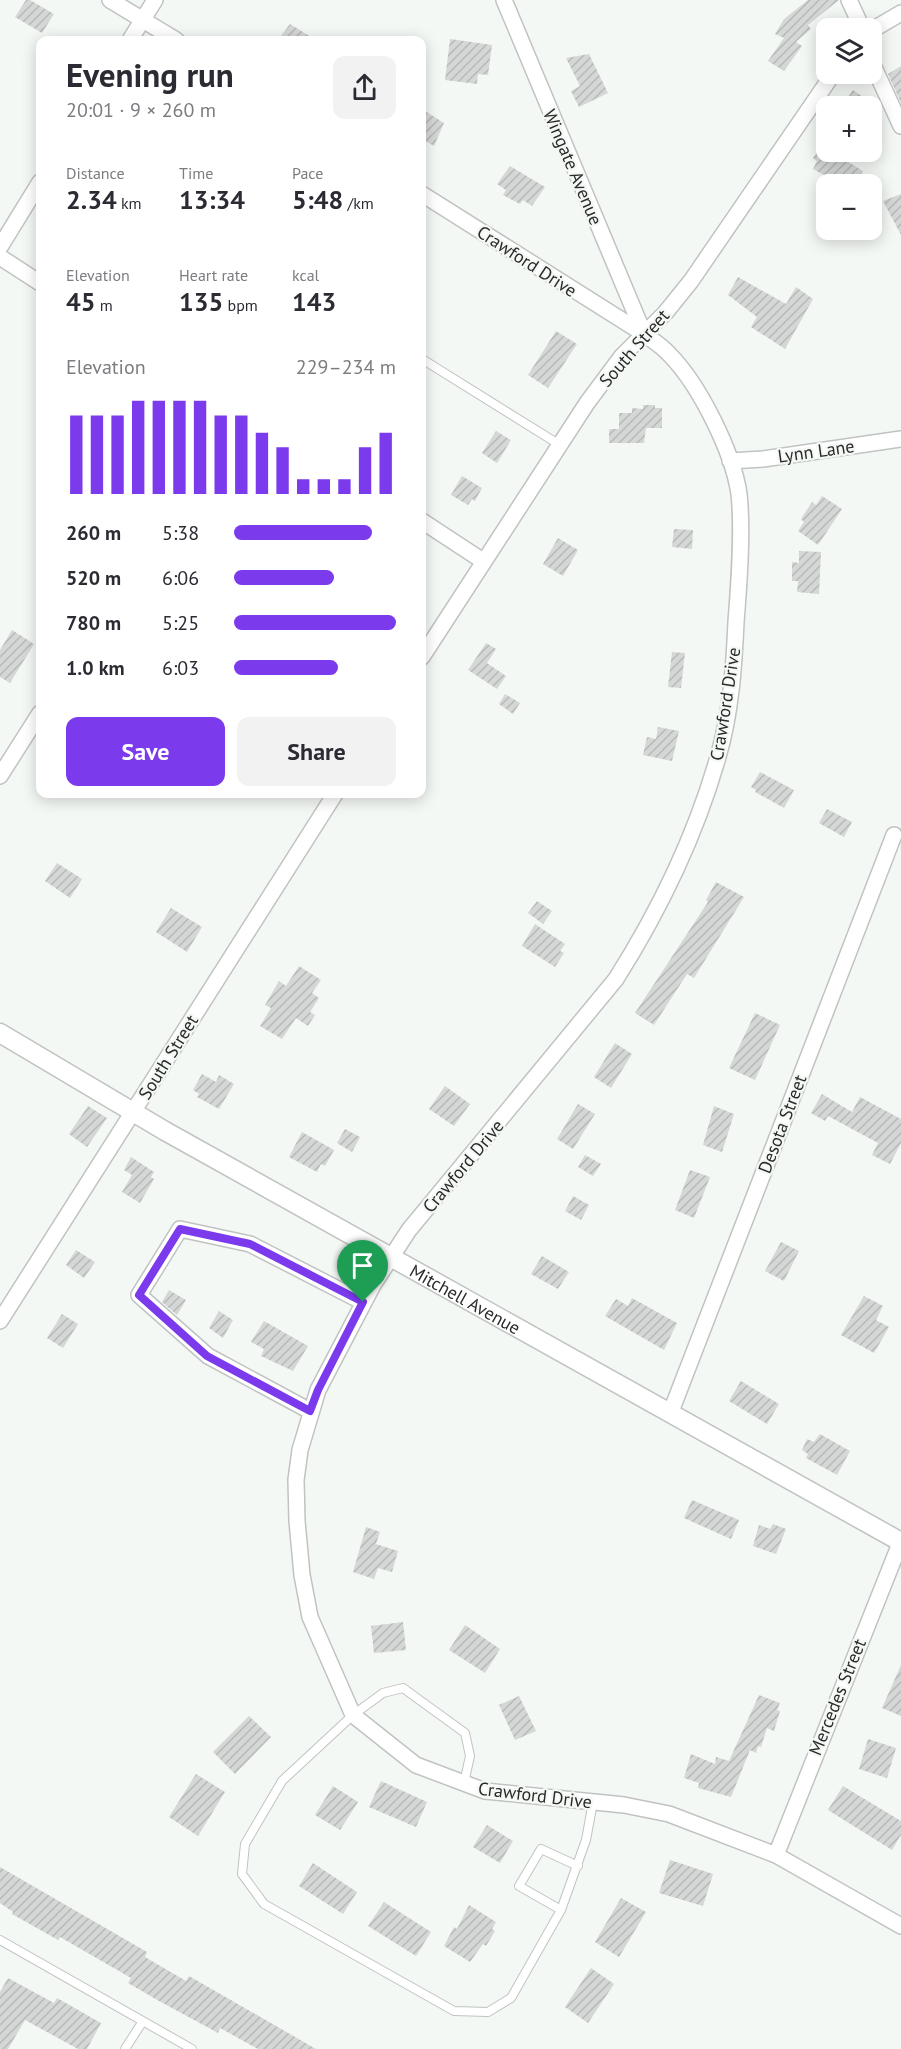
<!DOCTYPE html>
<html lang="en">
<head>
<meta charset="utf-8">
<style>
	:root { --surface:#fff; --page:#f2f2f3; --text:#2b2b33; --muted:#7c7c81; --accent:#7c3aed }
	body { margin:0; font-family:"PT Sans",sans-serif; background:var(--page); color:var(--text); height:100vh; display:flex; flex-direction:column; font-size:22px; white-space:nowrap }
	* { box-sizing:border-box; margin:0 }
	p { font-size:20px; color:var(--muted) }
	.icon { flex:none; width:33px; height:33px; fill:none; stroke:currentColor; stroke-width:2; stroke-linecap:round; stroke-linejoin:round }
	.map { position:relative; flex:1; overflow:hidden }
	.details { position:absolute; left:36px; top:36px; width:390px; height:762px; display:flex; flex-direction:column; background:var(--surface); border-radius:12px; box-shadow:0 3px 15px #0003 }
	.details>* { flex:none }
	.controls { position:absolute; left:816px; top:18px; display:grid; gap:12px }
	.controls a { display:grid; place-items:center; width:66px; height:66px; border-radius:12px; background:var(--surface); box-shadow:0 3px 15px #0003; font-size:30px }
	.pin { position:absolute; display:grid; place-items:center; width:51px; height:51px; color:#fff; margin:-62px -26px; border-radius:50% 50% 50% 0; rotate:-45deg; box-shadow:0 0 6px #0007 }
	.pin .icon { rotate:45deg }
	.round { display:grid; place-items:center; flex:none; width:63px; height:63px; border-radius:12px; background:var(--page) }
	.head { display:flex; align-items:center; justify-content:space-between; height:102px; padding:0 30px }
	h1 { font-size:33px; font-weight:700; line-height:45px }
	.metrics { display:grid; grid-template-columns:repeat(3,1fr); gap:9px; height:102px; padding:6px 30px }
	.metrics div { display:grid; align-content:center }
	.metrics b { font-size:26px; font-weight:700 }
	.metrics small { font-size:16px; font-weight:400 }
	.metrics p { font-size:16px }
	.chart { height:168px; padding:12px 30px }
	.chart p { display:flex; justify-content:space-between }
	.chart svg { width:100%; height:108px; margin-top:6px; stroke:var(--accent); stroke-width:6 }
	.action { display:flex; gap:12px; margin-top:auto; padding:12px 30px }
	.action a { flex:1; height:69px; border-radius:12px; background:var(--accent); color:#fff; font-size:24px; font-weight:700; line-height:69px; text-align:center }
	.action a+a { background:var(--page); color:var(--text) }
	ul { padding:0 30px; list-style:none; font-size:20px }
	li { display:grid; grid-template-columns:96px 72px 1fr; align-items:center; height:45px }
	li i { height:15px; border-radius:8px; background:var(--accent) }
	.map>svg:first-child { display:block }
	.building { fill:url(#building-hatch) }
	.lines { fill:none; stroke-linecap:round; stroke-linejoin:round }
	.service-casing { stroke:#c0c3c1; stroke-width:10 }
	.minor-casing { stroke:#c0c3c1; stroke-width:18 }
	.tertiary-casing { stroke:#c0c3c1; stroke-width:21 }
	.service { stroke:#fff; stroke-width:8 }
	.minor { stroke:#fff; stroke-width:15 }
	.tertiary { stroke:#fff; stroke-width:18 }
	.route-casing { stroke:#fff; stroke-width:12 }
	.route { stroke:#7c3aed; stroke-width:8 }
	.labels { text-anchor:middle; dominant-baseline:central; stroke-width:4.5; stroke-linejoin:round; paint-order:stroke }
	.street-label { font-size:18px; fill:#292a29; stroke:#f4f8f5 }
</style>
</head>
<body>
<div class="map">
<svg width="901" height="2049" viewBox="0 0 901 2049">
	<defs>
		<pattern id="building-hatch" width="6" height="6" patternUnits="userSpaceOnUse" patternTransform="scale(1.5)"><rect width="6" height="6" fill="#d4d7d5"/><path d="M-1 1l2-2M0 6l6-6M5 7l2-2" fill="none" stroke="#b6b9b7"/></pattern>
	</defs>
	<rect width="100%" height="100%" fill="#f4f8f5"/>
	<path class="building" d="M26,0H30L54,14L42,33L15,17Z
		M808,0H839L808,25L811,29L796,42L802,46L784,71L768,61L784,38L775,34L784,19Z
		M290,24L316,40H278Z
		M450,39L492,45L488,75L478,74L477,84L445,80Z
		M589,54L608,93L579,107L571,91L580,86L566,58Z
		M901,66V103L888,74Z
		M853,90L876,106H842Z
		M422,109L444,123L434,146L422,139Z
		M822,145L826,147V152L842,154L840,157L863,171L856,182L847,175L840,184L813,169L817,161L813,158Z
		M510,166L545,187L532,206L523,200L520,204L503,195L506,190L497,184Z
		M901,194V235L883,201Z
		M738,277L786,304L796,287L813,299L785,349L751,327L757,317L728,295Z
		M556,331L577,344L548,388L528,375Z
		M643,405H655V408H662V428H646L644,443H609V429H619V413H632V408L643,409Z
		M496,431L511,440L497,463L482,453Z
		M462,476L482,488L475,501L472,499L468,505L451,495Z
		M822,496L842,509L818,545L798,531L804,522L801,519L812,502L816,505Z
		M674,529L693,530L692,549L672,547Z
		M558,538L578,550L563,576L543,564Z
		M799,551L821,552L819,594L797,592L798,581H792V562L799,563Z
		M12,630L34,644L10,683L0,677V650Z
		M486,643L496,649L487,663L506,676L497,689L468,670Z
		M672,652L685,653L681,688L668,687Z
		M505,694L520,703L513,714L499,704Z
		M658,727L679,731L672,761L643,755L647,737L656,739Z
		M760,772L794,790L784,808L755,792L756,790L751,787Z
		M827,809L852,822L844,837L819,823Z
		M57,863L82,879L70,898L45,881Z
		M716,882L744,897L694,978L687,974L654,1025L635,1013L708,902L706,900Z
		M537,901L552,911L543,924L528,913Z
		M171,908L202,927L187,952L156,932Z
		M535,924L565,944L560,951L564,953L555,967L522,946Z
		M299,966L321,980L312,993L319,998L310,1012L315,1015L308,1026L296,1018L282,1039L260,1026L271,1008L265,1005L279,981L286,986Z
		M755,1013L780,1025L755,1080L729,1068Z
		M615,1043L632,1054L611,1088L594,1077Z
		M202,1074L216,1082L219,1075L234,1084L219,1109L197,1097L199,1094L193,1090Z
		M445,1086L470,1104L454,1126L429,1109Z
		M822,1094L852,1112L860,1097L901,1119V1143L890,1164L872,1155L878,1143L828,1116L825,1121L811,1113Z
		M578,1104L595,1114L573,1149L557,1139Z
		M88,1106L107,1118L87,1147L69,1134Z
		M714,1106L734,1114L722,1152L703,1145Z
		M345,1129L360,1137L352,1152L337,1143Z
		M302,1132L334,1150L325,1166L321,1164L317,1172L289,1157Z
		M585,1155L601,1164L593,1176L578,1167Z
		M131,1157L154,1172L151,1177L154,1179L140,1203L122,1192L132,1175L124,1170Z
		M690,1170L710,1177L694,1218L675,1210Z
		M573,1196L589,1205L581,1220L565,1211Z
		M781,1242L799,1251L784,1281L765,1271Z
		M76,1250L95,1262L84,1278L66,1265Z
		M542,1256L569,1272L558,1289L531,1274Z
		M169,1290L186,1300L177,1315L162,1302Z
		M864,1296L883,1306L876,1320L889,1327L874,1353L841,1335Z
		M632,1298L677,1323L664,1350L605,1316L616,1299L628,1306Z
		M219,1311L233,1320L223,1338L209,1328Z
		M62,1314L78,1324L63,1348L47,1338Z
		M264,1321L308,1346L293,1371L261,1356L264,1349L251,1342Z
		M741,1381L779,1404L767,1424L729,1401Z
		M820,1434L850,1451L837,1475L806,1458L808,1454L802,1450L807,1439L814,1442Z
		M692,1500L739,1520L731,1539L684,1518Z
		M773,1524L786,1529L776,1554L753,1546L759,1525L770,1529Z
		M366,1527L380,1532L376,1544L398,1551L392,1572L378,1568L374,1579L353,1572Z
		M403,1622L406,1650L374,1653L371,1626Z
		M465,1625L500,1649L485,1673L449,1650Z
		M901,1665V1716L882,1708Z
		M759,1695L780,1703L777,1710L780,1711L774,1731L767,1728L761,1747L758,1746L756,1753L750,1750L731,1797L698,1788L699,1783L684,1778L691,1754L715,1764L716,1757L729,1761Z
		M519,1696L536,1731L515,1740L499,1705Z
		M249,1716L271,1737L235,1774L213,1752Z
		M868,1739L896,1748L887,1778L859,1769Z
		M196,1774L225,1792L198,1836L169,1817Z
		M381,1781L427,1802L416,1827L369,1807Z
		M333,1786L358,1802L340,1830L315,1815Z
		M843,1786L901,1821V1835L892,1850L828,1810Z
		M487,1825L513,1841L500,1863L473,1847Z
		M670,1860L713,1874L703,1906L659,1893Z
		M313,1863L357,1892L343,1914L299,1886Z
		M0,1867L147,1952L145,1957L186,1981L189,1976L316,2049H258L220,2028L218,2033L159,2001L128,1983L131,1978L60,1937L58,1940L12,1914L13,1912L0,1903Z
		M621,1898L646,1912L619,1957L595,1942Z
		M384,1902L431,1932L416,1956L368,1926Z
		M469,1905L496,1922L492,1929L495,1931L486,1946L483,1944L470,1962L444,1946L454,1927L457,1929Z
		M591,1968L614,1984L588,2023L565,2007Z
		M8,1978L54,2003L57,1998L101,2023L87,2049H78L25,2020L8,2049H0V1992Z"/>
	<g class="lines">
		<defs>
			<path id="service" d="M422,359L560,445
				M464,1783L470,1756L465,1733L403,1688L383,1693L353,1715L282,1781L245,1844L242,1874L264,1904L454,2011L488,2012L511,1998L561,1910L586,1840L593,1802
				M561,1910L519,1886L541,1849L578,1866
				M0,1940L192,2049
				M125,2049L143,2021"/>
			<path id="minor" d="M110,0L176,40
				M504,0L644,334
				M849,0L862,28
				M872,30L901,13
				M130,40L155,0
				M872,63L901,126
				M422,194L644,334C652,340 662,346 669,354C699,384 733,452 739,494C743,531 739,584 736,622C734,666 731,713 718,757C696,834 659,911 616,979L409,1230L373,1285L318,1390L300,1450L296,1480L297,1521L302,1575L310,1617L353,1715L416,1765L485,1791L624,1805L669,1814L776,1855L901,1926
				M0,247L40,182
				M0,257L40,283
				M730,461L763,459L901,439
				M422,521L483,561
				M422,657L587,403L622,356L666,312L691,281L833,74
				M0,776L40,713
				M0,1321L335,794
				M310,1411L208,1356L139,1295L180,1229L250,1244L363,1302
				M670,1414L894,835
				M776,1855L901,1541"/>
			<g id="tertiary">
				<path id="s1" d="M0,1033L165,1131L901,1542"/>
			</g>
		</defs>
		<use href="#service" class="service-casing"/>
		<use href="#minor" class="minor-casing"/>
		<use href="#tertiary" class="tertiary-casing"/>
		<use href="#service" class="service"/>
		<use href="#minor" class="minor"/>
		<use href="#tertiary" class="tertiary"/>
	</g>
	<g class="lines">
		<defs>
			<path id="route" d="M180,1229L250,1244L363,1302L318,1390L310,1411L207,1356L139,1295Z"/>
		</defs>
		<use href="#route" class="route-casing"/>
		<use href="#route" class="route"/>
	</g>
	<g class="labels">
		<g class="street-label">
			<text transform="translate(573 167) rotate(67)">Wingate Avenue</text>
			<text transform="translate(527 261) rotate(33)">Crawford Drive</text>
			<text transform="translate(634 348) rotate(-49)">South Street</text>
			<text transform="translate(816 451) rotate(-8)">Lynn Lane</text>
			<text transform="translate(725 704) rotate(-81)">Crawford Drive</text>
			<text transform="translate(168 1057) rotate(-58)">South Street</text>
			<text transform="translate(782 1124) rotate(-69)">Desota Street</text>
			<text transform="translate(463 1166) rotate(-50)">Crawford Drive</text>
			<text stroke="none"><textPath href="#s1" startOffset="536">Mitchell Avenue</textPath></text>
			<text transform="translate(837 1697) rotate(-68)">Mercedes Street</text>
			<text transform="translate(535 1795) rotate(7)">Crawford Drive</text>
		</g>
	</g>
</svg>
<div class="controls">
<a><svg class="icon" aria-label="layers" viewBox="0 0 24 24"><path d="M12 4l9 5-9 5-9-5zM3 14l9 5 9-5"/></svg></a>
<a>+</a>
<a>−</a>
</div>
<div class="pin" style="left:363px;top:1302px;background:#1e9e55"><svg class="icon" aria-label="arrive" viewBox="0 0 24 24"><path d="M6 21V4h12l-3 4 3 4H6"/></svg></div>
<section class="details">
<div class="head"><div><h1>Evening run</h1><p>20:01 · 9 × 260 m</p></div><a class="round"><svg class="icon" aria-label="share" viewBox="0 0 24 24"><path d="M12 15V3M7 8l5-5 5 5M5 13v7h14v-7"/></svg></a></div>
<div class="metrics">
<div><p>Distance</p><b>2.34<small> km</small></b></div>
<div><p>Time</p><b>13:34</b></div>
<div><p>Pace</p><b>5:48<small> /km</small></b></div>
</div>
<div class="metrics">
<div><p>Elevation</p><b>45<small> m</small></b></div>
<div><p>Heart rate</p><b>135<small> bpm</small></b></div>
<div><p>kcal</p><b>143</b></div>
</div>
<div class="chart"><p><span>Elevation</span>229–234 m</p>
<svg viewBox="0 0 160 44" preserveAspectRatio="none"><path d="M5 44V12M15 44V12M25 44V12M35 44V6M45 44V6M55 44V6M65 44V6M75 44V12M85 44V12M95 44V19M105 44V25M115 44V38M125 44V38M135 44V38M145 44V25M155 44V19"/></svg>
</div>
<ul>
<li><b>260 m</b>5:38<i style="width:85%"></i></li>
<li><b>520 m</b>6:06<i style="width:62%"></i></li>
<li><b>780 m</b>5:25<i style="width:100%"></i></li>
<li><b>1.0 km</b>6:03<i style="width:64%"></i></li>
</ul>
<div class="action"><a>Save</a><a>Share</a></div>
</section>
</div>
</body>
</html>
